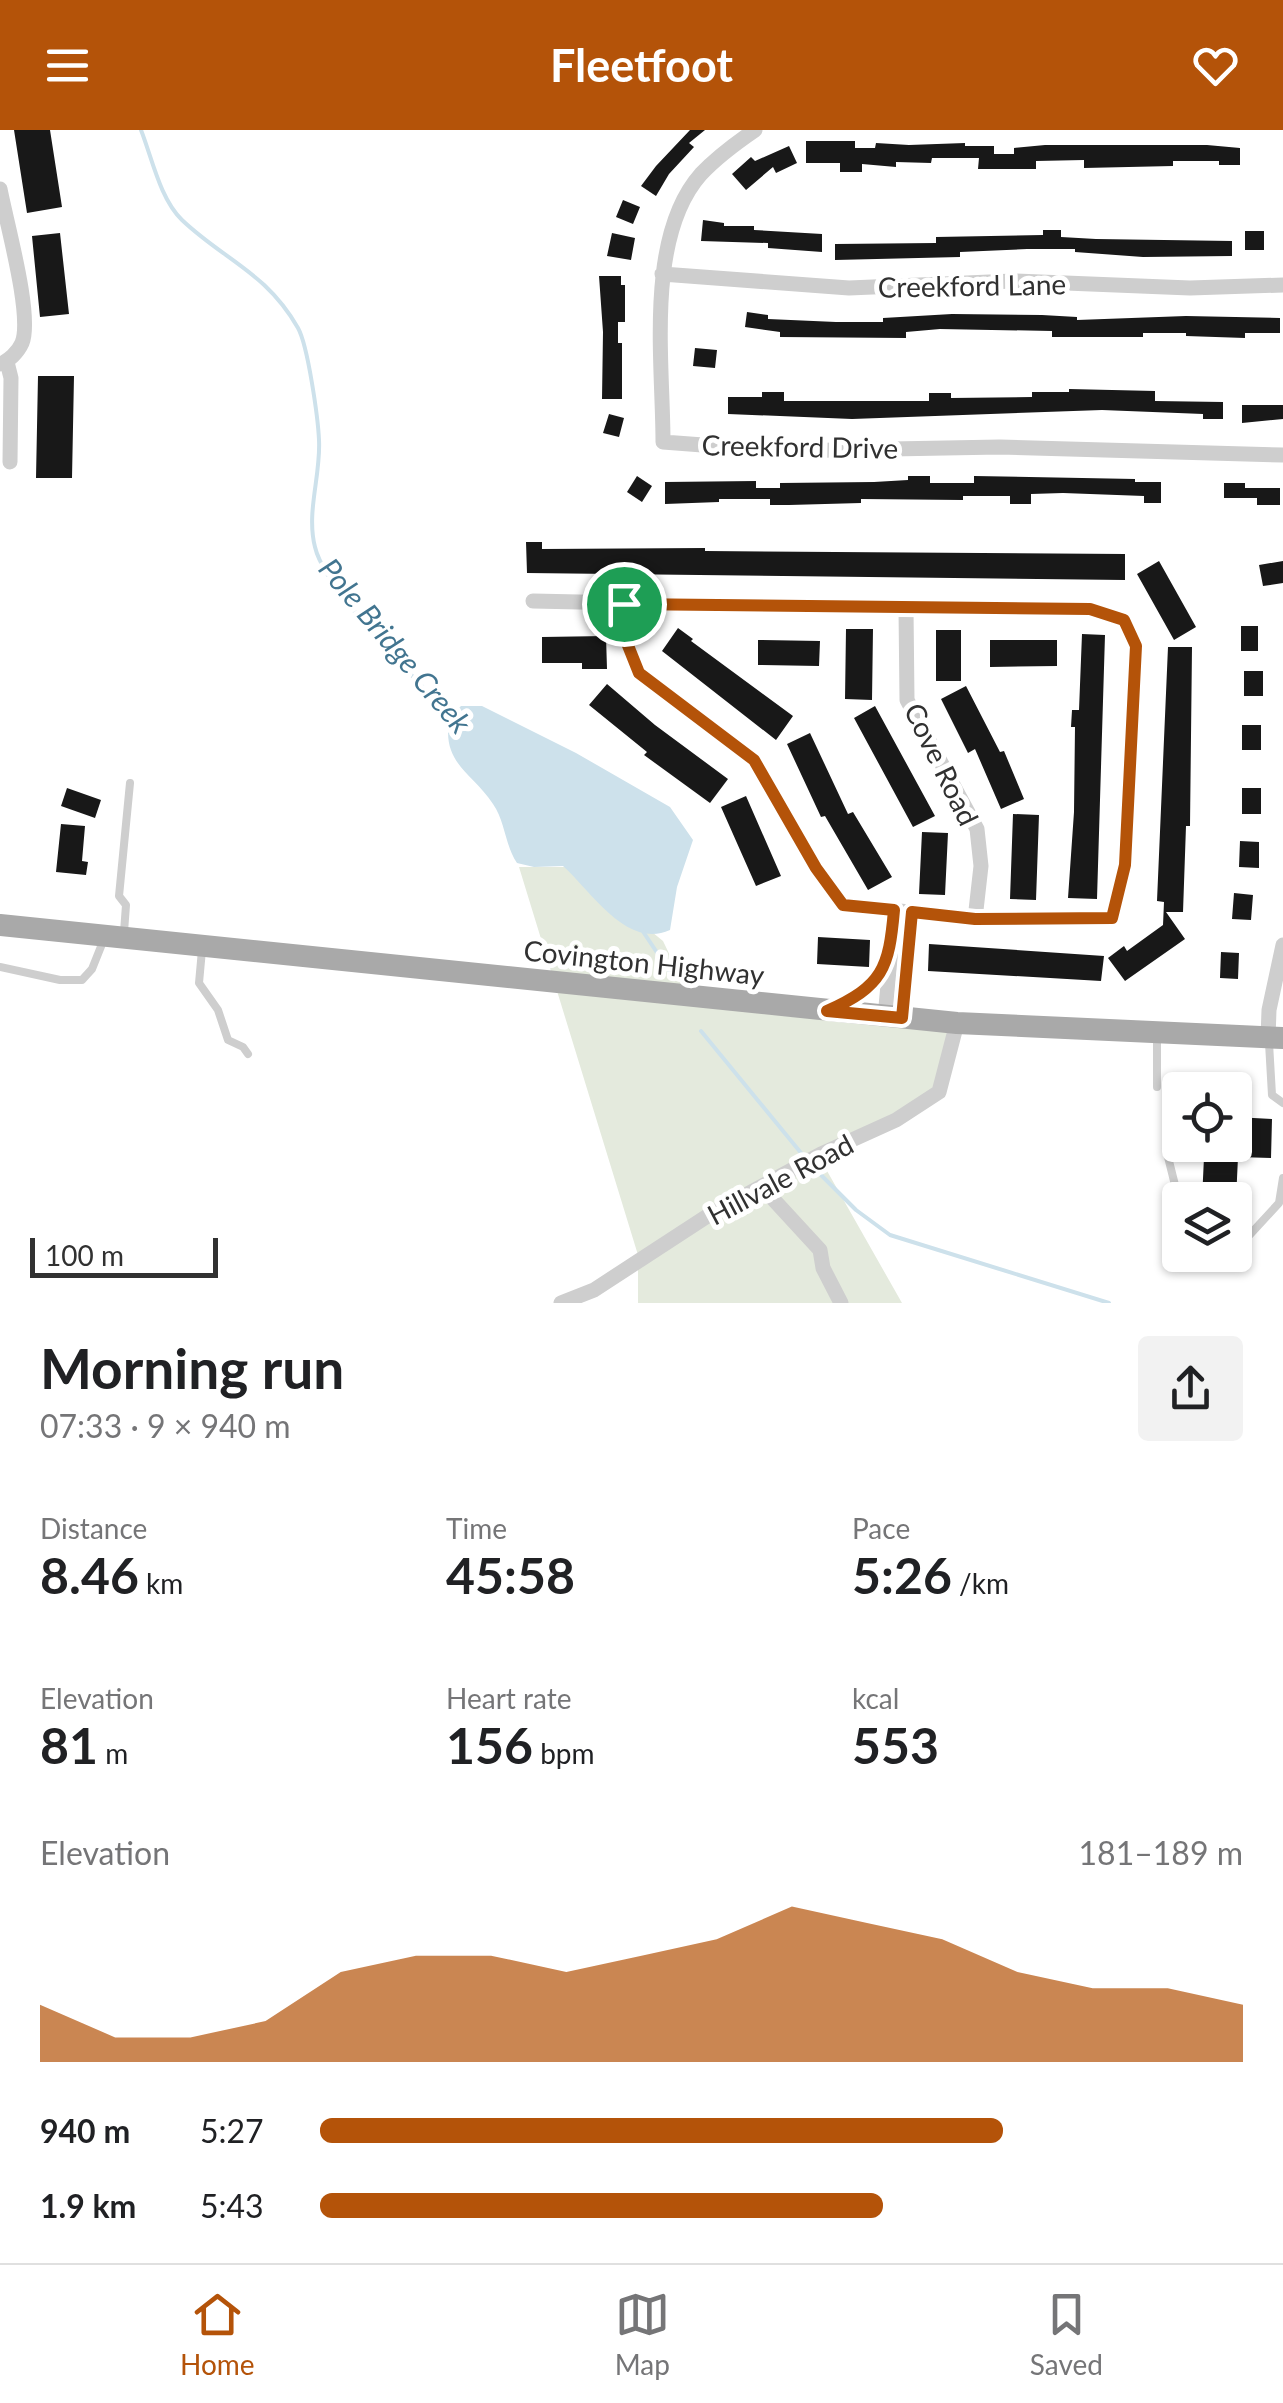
<!DOCTYPE html>
<html lang="en">
<head>
<meta charset="utf-8">
<style>
	:root { --surface:#fff; --page:#f2f2f2; --text:#202124; --muted:#757577; --line:#e0e0e0; --accent:#b45309 }
	body { margin:0; font-family:Lato,sans-serif; background:var(--page); color:var(--text); height:100vh; display:flex; flex-direction:column; font-size:38px; white-space:nowrap }
	* { box-sizing:border-box; margin:0 }
	p { font-size:32px; color:var(--muted) }
	.icon { flex:none; width:55px; height:55px; fill:none; stroke:currentColor; stroke-width:2; stroke-linecap:round; stroke-linejoin:round }
	.map { position:relative; height:1173px; overflow:hidden }
	.drawer { display:flex; flex-direction:column; background:var(--surface); flex:1 }
	.drawer>* { flex:none }
	.buttons { position:absolute; left:1162px; top:942px; display:grid; gap:20px }
	.buttons a { display:grid; place-items:center; width:90px; height:90px; border-radius:10px; background:var(--surface); box-shadow:0 2px 8px #0004; font-size:50px }
	.scale { position:absolute; left:30px; bottom:25px; width:188px; box-sizing:border-box; padding-left:10px; border:5px solid #313131; border-top:0; font-size:28px; line-height:35px; white-space:nowrap; color:#313131; -webkit-text-stroke:8px #fff; paint-order:stroke }
	.pin { position:absolute; display:grid; place-items:center; width:85px; height:85px; color:#fff; margin:-42px; border:5px solid #fff; border-radius:50%; box-shadow:0 2px 10px #0007 }
	.round { display:grid; place-items:center; flex:none; width:105px; height:105px; border-radius:10px; background:var(--page) }
	.overview { display:flex; align-items:center; justify-content:space-between; height:170px; padding:0 40px }
	h1 { font-size:55px; font-weight:700; line-height:75px }
	.stats { display:grid; grid-template-columns:repeat(3,1fr); gap:15px; height:170px; padding:10px 40px }
	.stats div { display:grid; align-content:center }
	.stats b { font-size:50px; font-weight:700 }
	.stats small { font-size:28px; font-weight:400 }
	.stats p { font-size:28px }
	.chart { height:280px; padding:20px 40px }
	.chart p { display:flex; justify-content:space-between }
	.chart svg { width:100%; height:180px; margin-top:10px; fill:var(--accent); opacity:.7 }
	ul { padding:0 40px; list-style:none; font-size:32px }
	li { display:grid; grid-template-columns:160px 120px 1fr; align-items:center; height:75px }
	li i { height:25px; border-radius:12px; background:var(--accent) }
	header { display:flex; justify-content:space-between; align-items:center; height:130px; padding:0 40px; background:var(--accent); color:#fff; font-size:45px; font-weight:700 }
	.dock { display:flex; justify-content:space-around; align-items:center; height:140px; border-top:2px solid var(--line); background:var(--surface); font-size:28px; color:var(--muted) }
	.dock a { display:grid; justify-items:center; gap:5px }
	.dock .on { color:var(--accent) }
	.map>svg:first-child { display:block }
	.green { fill:#e4eadd }
	.water { fill:#cde1eb }
	.lines { fill:none; stroke-linecap:round; stroke-linejoin:round }
	.stream { stroke:#cde1eb; stroke-width:4 }
	.building { fill:#181818 }
	.lane { stroke:#cecece; stroke-width:8 }
	.street { stroke:#cecece; stroke-width:15 }
	.primary { stroke:#a9a9a9; stroke-width:22 }
	.route-casing { stroke:#fff; stroke-width:20 }
	.route { stroke:#b45309; stroke-width:12 }
	.labels { text-anchor:middle; dominant-baseline:central; stroke-width:10; stroke-linejoin:round; paint-order:stroke }
	.street-label { font-size:28px; fill:#313131; stroke:#fff }
	.water-label { font-size:30px; font-style:italic; fill:#427590; stroke:#fff }
</style>
</head>
<body>
<header><svg class="icon" aria-label="menu" viewBox="0 0 24 24"><path d="M4 6h16M4 12h16M4 18h16"/></svg>Fleetfoot<svg class="icon" aria-label="heart" viewBox="0 0 24 24"><path d="M12 20l-8-8c-3-5 5-10 8-4 3-6 11-1 8 4z"/></svg></header>
<div class="map">
<svg width="1283" height="1173" viewBox="0 0 1283 1173">
	<rect width="100%" height="100%" fill="#fff"/>
	<path class="green" d="M519,737H572L663,811L689,865L954,901L939,962L818,1025L902,1173H638V1125Z"/>
	<path class="water" d="M461,576H482L576,623L670,677L693,710L677,757L670,800C627,820 591,761 563,736L534,737L517,733C505,715 505,691 493,674C471,641 440,633 450,586Z"/>
	<g class="lines">
		<path class="stream" d="M141,0C152,28 160,69 182,90C224,130 266,142 298,198C308,216 318,288 319,310C321,345 306,382 315,417C325,461 419,551 452,589
			M642,800L670,842
			M701,901L806,1029
			M812,1036L856,1080L890,1105L1109,1173"/>
	</g>
	<path class="building" d="M14,0H50L62,77L27,83Z
		M690,0H705L689,13L694,17L669,44L656,66L641,56L656,36Z
		M806,11H855V18H875L876,13L909,15L965,13V16H994V24H1014V18L1045,15H1207L1240,18V35H1219V31H1173V36L1084,38V30L1036,31V39H978L979,28H932L931,33L896,32V37L862,34V42H840V33H806Z
		M789,16L797,33L776,43L773,37L746,60L732,44L751,27L755,31Z
		M623,70L640,77L633,94L616,87Z
		M703,90L724,93V96H754V100L822,104V122L768,118V113L701,111Z
		M1043,100H1061V107L1096,109L1232,111V126L1143,127L1075,122V119H1027L960,122V127L835,130V114L936,113V107L1043,105Z
		M1245,101H1264V120H1245Z
		M60,103L69,184L40,187L32,106Z
		M612,103L635,108L631,130L607,126Z
		M599,146H621V155H625V192H618V213H622V269H602L603,202Z
		M747,182L768,185V189L836,192H883V188L952,184L1042,185L1077,187V190L1186,186L1280,188V203H1245V208L1186,206V203H1143V207H1052V201L940,199L906,202V208L780,207V202L745,197Z
		M695,218L717,220L715,238L693,236Z
		M38,246H74L72,348H36Z
		M1069,259L1155,261V271L1223,272V289H1203V284L1102,280L852,289L728,284V267H762V262H784V271H929V263H951V268L1032,267V262H1069Z
		M1242,275H1283V289L1242,293Z
		M609,284L624,288L619,307L603,303Z
		M637,346L652,356L642,372L627,362Z
		M908,346H930V353H974V346L1135,349V352H1161V373H1144V366L1063,363L1031,364V374H1010V366H963V370L861,369V373L789,375H770V369H719V372L665,374V352L756,351V358H780V353L874,352L908,350Z
		M1224,353H1245V358H1280V375H1257V368H1224Z
		M526,412H542V419L705,418V421L1125,424V450L527,443Z
		M1159,431L1196,497L1174,510L1137,444Z
		M1283,431V453L1263,456L1259,435Z
		M1241,496H1258V521H1241Z
		M678,498L693,509L691,511L793,586L776,610L662,521Z
		M846,499H873L872,570L845,569Z
		M936,500H961V551H936Z
		M1082,504L1105,505L1097,769L1068,768L1074,682L1075,597H1071L1072,580H1079Z
		M606,506L607,539H582V533H542V507Z
		M758,510L820,511L819,536L758,535Z
		M990,510H1057V536L990,537Z
		M1168,517H1192L1190,696H1186L1183,782H1166L1185,809L1125,851L1108,828L1124,816L1127,821L1163,795L1164,772L1157,771Z
		M1244,541H1263V566H1244Z
		M607,554L655,595L728,649L710,673L644,625L647,622L589,575Z
		M966,556L1000,622L1004,621L1024,669L1001,679L975,619L968,623L941,569Z
		M875,576L935,686L913,697L854,588Z
		M1242,595H1261V620H1242Z
		M810,603L848,684L853,682L892,747L868,760L825,686L821,687L787,614Z
		M67,658L101,670L95,688L61,676Z
		M1242,658H1261V684H1242Z
		M746,666L781,746L756,756L721,677Z
		M1013,684L1039,685L1036,770L1010,769Z
		M61,694L85,696L82,731L88,732L86,745L56,742Z
		M922,702L948,703L945,765L919,764Z
		M1240,711L1259,712V738L1239,737Z
		M1234,763L1253,765L1251,790L1232,789Z
		M818,807L870,810L869,837L817,834Z
		M929,814L1104,826L1101,851L928,841Z
		M1221,822L1239,823L1238,849L1220,848Z
		M1235,987L1272,989L1271,1028L1238,1027L1236,1070H1202L1204,1027L1192,1026V1015H1235Z"/>
	<g class="lines">
		<path class="lane" d="M124,802L126,775L119,766L130,653
			M202,820L199,853L218,880L228,910L243,917L248,924
			M0,837L60,850H82L92,839L104,809
			M1157,907V957
			M1269,913L1272,965L1283,973
			M1166,1019L1180,1075
			M1235,1111H1244L1279,1073L1283,1048"/>
		<path class="street" d="M755,0C736,13 717,27 701,44C645,107 663,232 663,312L782,321L1000,317L1283,325
			M0,59C6,91 33,186 22,213C18,222 9,231 0,234
			M662,144L849,158L1013,151L1190,158L1283,155
			M7,232L11,248L10,332
			M533,471L906,479H1090L1124,490L1136,517L1125,735L1113,788L975,789L843,775L815,738L753,630L639,543L625,508L624,474
			M906,479L907,570L977,699L981,736L975,789
			M831,879L869,857L888,830
			M885,887L895,780
			M903,888L912,782
			M1268,908L1269,880L1283,815
			M762,1057L820,1120L823,1138L841,1173
			M561,1173L594,1160L709,1085L821,1024L896,990L939,962L957,893"/>
		<path class="primary" d="M0,795L957,893L1283,908"/>
	</g>
	<g class="lines">
		<defs>
			<path id="route" d="M624,474L1090,479L1124,490L1136,516L1125,735L1112,788L975,789L912,782L902,888L827,881C883,856 889,838 894,780L843,775L816,738L754,630L639,543L625,508Z"/>
		</defs>
		<use href="#route" class="route-casing"/>
		<use href="#route" class="route"/>
	</g>
	<g class="labels">
		<g class="street-label">
			<text transform="translate(972 155) rotate(-1)">Creekford Lane</text>
			<text transform="translate(800 316) rotate(1)">Creekford Drive</text>
			<text transform="translate(942 634) rotate(64)">Cove Road</text>
			<text transform="translate(644 832) rotate(6)">Covington Highway</text>
			<text transform="translate(780 1049) rotate(-28)">Hillvale Road</text>
		</g>
		<g class="water-label">
			<text transform="translate(396 515) rotate(50)">Pole Bridge Creek</text>
		</g>
	</g>
</svg>
<div class="buttons">
<a><svg class="icon" aria-label="locate" viewBox="0 0 24 24"><circle cx="12" cy="12" r="6"/><path d="M12 2v4M12 18v4M2 12h4M18 12h4"/></svg></a>
<a><svg class="icon" aria-label="layers" viewBox="0 0 24 24"><path d="M12 4l9 5-9 5-9-5zM3 14l9 5 9-5"/></svg></a>
</div>
<div class="scale">100 m</div>
<div class="pin" style="left:624px;top:474px;background:#1e9e55"><svg class="icon" aria-label="arrive" viewBox="0 0 24 24"><path d="M6 21V4h12l-3 4 3 4H6"/></svg></div>
</div>
<section class="drawer">
<div class="overview"><div><h1>Morning run</h1><p>07:33 · 9 × 940 m</p></div><a class="round"><svg class="icon" aria-label="share" viewBox="0 0 24 24"><path d="M12 15V3M7 8l5-5 5 5M5 13v7h14v-7"/></svg></a></div>
<div class="stats">
<div><p>Distance</p><b>8.46<small> km</small></b></div>
<div><p>Time</p><b>45:58</b></div>
<div><p>Pace</p><b>5:26<small> /km</small></b></div>
</div>
<div class="stats">
<div><p>Elevation</p><b>81<small> m</small></b></div>
<div><p>Heart rate</p><b>156<small> bpm</small></b></div>
<div><p>kcal</p><b>553</b></div>
</div>
<div class="chart"><p><span>Elevation</span>181–189 m</p>
<svg viewBox="0 0 160 44" preserveAspectRatio="none"><path d="M0 44V30L10 38L20 38L30 34L40 22L50 18L60 18L70 22L80 18L90 14L100 6L110 10L120 14L130 22L140 26L150 26L160 30V44z"/></svg>
</div>
<ul>
<li><b>940 m</b>5:27<i style="width:74%"></i></li>
<li><b>1.9 km</b>5:43<i style="width:61%"></i></li>
</ul>
</section>
<nav class="dock">
<a class="on"><svg class="icon" aria-label="home" viewBox="0 0 24 24"><path d="M3 11l9-7 9 7M6 9v11h12V9"/></svg>Home</a>
<a><svg class="icon" aria-label="map" viewBox="0 0 24 24"><path d="M3 6l6-2 6 2 6-2v14l-6 2-6-2-6 2zM9 4v14M15 6v14"/></svg>Map</a>
<a><svg class="icon" aria-label="saved" viewBox="0 0 24 24"><path d="M7 4h10v16l-5-4-5 4z"/></svg>Saved</a>
</nav>
</body>
</html>
